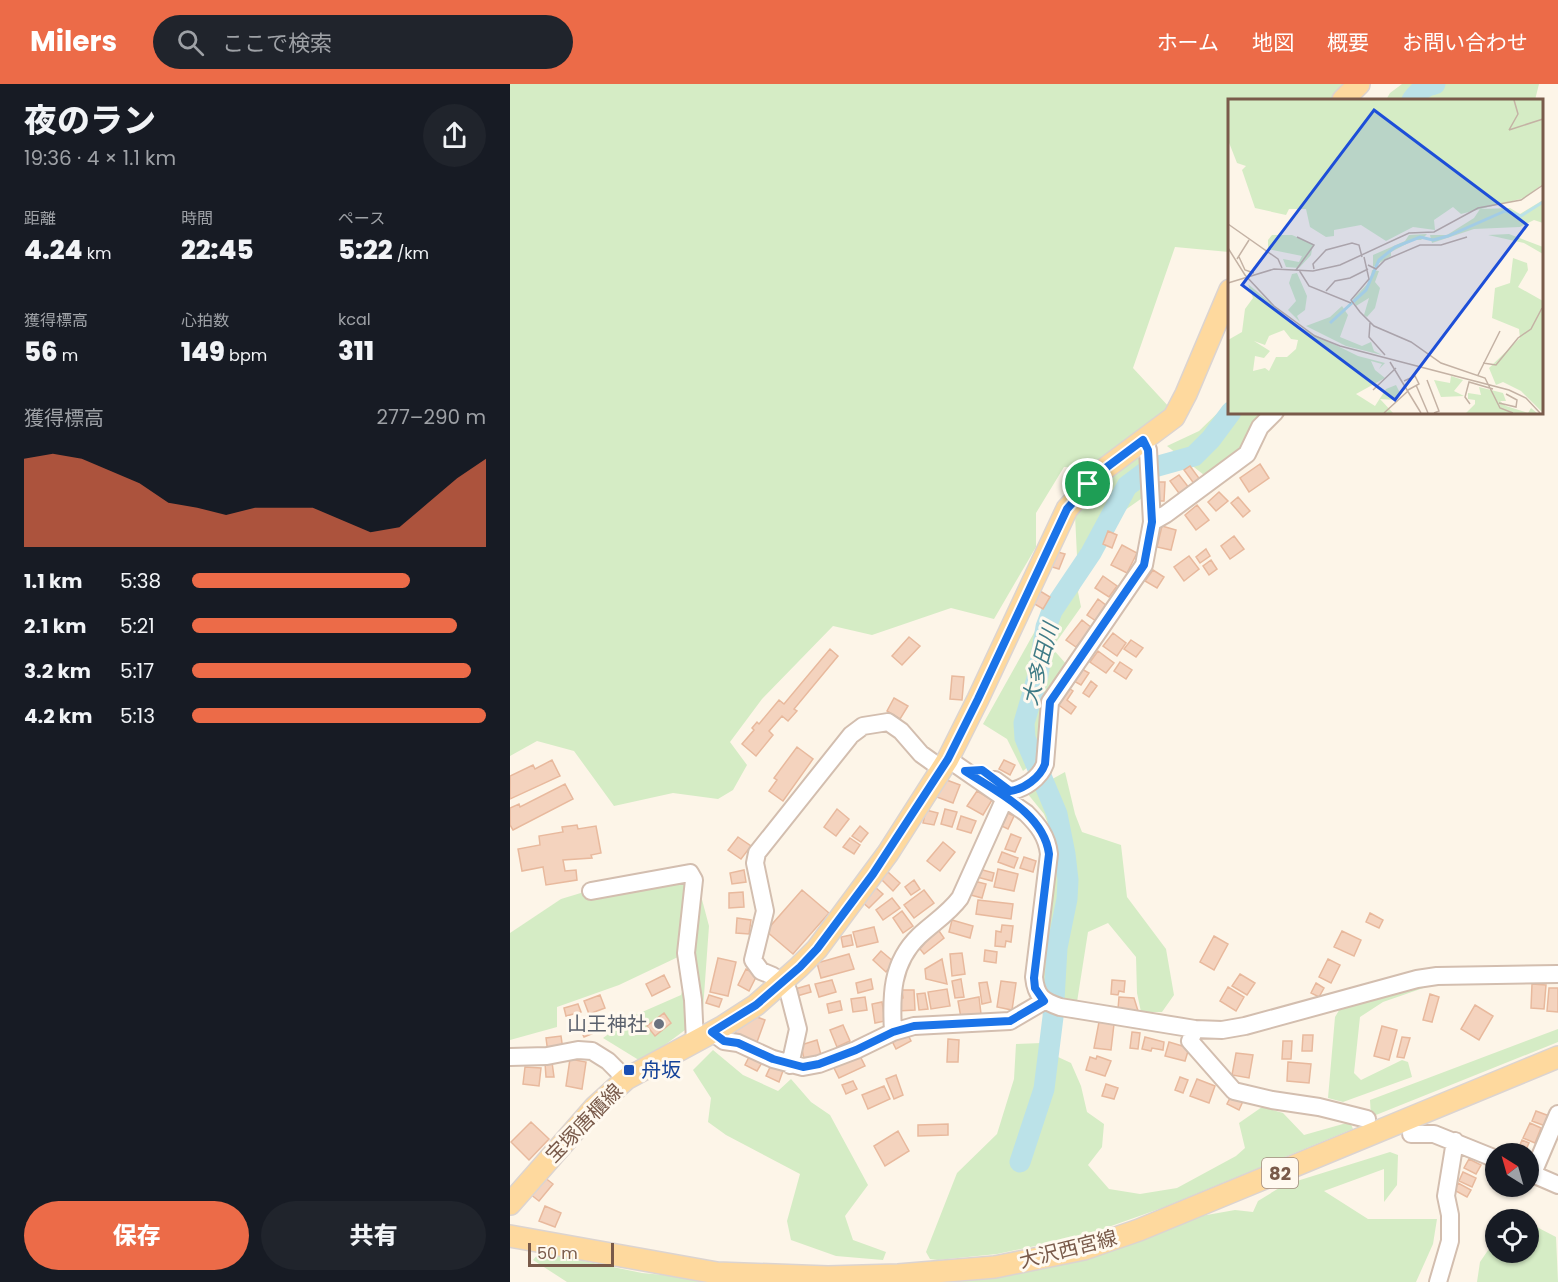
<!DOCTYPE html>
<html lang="ja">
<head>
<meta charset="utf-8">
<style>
	:root { --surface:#171b24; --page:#20242c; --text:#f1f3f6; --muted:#9ea1a6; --accent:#ec6b48 }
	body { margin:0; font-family:Poppins,"Noto Sans JP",sans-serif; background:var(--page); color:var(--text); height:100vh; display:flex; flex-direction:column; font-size:22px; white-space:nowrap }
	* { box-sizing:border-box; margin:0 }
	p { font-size:20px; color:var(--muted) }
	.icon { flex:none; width:33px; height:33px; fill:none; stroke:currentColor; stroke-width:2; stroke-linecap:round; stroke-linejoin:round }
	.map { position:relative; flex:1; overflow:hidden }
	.panel { display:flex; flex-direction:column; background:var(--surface); width:510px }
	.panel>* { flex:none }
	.needle { width:39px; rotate:323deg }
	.controls { position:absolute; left:975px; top:1059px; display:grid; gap:12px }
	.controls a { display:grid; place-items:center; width:54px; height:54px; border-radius:50%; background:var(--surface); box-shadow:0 2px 4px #0004; font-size:30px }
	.scale { position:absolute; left:18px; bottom:15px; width:86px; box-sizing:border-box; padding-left:6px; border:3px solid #795a4a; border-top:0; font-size:16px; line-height:21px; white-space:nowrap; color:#795a4a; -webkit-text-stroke:4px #fff9ef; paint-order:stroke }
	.pin { position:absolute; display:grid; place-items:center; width:51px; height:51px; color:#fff; margin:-26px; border:3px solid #fff; border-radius:50%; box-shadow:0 2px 6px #0007 }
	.round { display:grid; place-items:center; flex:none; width:63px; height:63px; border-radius:32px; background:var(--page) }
	.head { display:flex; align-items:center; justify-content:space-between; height:102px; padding:0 24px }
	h1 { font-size:33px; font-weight:800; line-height:45px }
	.figures { display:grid; grid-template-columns:repeat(3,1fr); gap:9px; height:102px; padding:6px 24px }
	.figures div { display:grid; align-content:center }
	.figures b { font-size:26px; font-weight:800 }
	.figures small { font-size:16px; font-weight:400 }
	.figures p { font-size:16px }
	.chart { height:168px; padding:12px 24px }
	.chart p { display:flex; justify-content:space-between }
	.chart svg { width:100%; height:108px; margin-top:6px; fill:var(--accent); opacity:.7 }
	.button { display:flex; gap:12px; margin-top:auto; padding:12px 24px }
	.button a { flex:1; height:69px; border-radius:36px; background:var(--accent); color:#fff; font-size:24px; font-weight:800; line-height:69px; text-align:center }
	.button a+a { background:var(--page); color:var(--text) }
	ul { padding:0 24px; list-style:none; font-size:20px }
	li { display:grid; grid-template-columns:96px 72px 1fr; align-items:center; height:45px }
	li i { height:15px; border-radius:8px; background:var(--accent) }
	header { display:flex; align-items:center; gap:36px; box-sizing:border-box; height:84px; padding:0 30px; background:var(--accent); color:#fff }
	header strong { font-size:28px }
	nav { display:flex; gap:33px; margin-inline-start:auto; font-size:21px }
	.search { width:420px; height:54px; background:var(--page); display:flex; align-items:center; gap:15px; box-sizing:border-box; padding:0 21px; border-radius:33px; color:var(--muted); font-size:22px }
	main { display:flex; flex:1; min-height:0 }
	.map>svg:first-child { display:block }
	.green { fill:#d5ecc5 }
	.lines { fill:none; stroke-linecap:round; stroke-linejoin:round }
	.river { stroke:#bbe2e8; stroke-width:21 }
	.building { fill:#f4d3be; stroke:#e8b99d; stroke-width:1.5 }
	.minor-casing { stroke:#d3beaf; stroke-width:20 }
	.major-casing { stroke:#dcd4d0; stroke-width:24 }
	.minor { stroke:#fff; stroke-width:16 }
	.major { stroke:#fed99e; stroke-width:21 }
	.route-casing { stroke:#fff; stroke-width:12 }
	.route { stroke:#1a73e8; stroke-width:8 }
	.worship-dot { fill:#6b7280; stroke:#fff9ef; stroke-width:2 }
	.transit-dot { fill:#1a4fb4; stroke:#fff9ef; stroke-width:2 }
	.labels { text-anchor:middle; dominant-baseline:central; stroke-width:6; stroke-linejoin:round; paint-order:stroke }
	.shield { fill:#fff9ef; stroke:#a18a7c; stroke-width:1.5 }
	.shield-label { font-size:18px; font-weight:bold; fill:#795a4a }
	.worship-label { font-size:20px; fill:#5b616d; stroke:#fff9ef; text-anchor:end }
	.transit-label { font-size:20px; fill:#164399; stroke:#fff9ef; text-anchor:start }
	.street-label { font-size:20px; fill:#795a4a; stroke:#fff9ef }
	.water-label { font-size:21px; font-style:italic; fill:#3f7b86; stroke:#fff9ef }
	.inset-river { fill:none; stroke:#bbe2e8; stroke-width:3 }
	.inset-road { fill:none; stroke:#c4b2a4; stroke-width:1.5 }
	.view { fill:#1d4ed8; fill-opacity:0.15; stroke:#1d4ed8; stroke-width:3 }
	.inset-edge { fill:none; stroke:#795a4a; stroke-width:3 }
</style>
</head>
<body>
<header>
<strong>Milers</strong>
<div class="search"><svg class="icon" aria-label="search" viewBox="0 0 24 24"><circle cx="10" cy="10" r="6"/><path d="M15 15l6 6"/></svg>ここで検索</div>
<nav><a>ホーム</a><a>地図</a><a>概要</a><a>お問い合わせ</a></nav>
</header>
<main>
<section class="panel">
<div class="head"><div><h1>夜のラン</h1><p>19:36 · 4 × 1.1 km</p></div><a class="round"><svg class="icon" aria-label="share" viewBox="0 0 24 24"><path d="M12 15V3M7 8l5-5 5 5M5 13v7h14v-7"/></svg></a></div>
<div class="figures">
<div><p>距離</p><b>4.24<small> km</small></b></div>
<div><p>時間</p><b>22:45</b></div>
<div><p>ペース</p><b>5:22<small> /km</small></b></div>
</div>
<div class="figures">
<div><p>獲得標高</p><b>56<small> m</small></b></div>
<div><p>心拍数</p><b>149<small> bpm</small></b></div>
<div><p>kcal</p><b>311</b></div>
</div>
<div class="chart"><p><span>獲得標高</span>277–290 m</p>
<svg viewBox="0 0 160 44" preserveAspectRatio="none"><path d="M0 44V8L10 6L20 8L30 13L40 18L50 26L60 28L70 31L80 28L90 28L100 28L110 33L120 38L130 36L140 26L150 16L160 8V44z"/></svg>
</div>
<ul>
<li><b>1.1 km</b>5:38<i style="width:74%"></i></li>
<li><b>2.1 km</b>5:21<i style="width:90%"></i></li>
<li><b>3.2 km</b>5:17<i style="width:95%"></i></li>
<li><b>4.2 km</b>5:13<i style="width:100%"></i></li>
</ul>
<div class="button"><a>保存</a><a>共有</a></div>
</section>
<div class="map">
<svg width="1048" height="1198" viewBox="0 0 1048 1198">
	<rect width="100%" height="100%" fill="#fdf5e8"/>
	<path class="green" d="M0,0H840L824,16H720L719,168L665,163L623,284L660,324L586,384L554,383L526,429V463L484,535L441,524L362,551L323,542L252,615L220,658L237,681L223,706L208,715L163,709L104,722L64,667L27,657L0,672Z
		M892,0H1029L1025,16H876L880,9Z
		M719,318L720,328L754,329L727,371L694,391L657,362L689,347Z
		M637,366L635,412L601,436L583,471L568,508L571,523L542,564L557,581L530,673L513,687L497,655L473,640L567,472L565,431L587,400Z
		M555,688L565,730L572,748L611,761L617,813L656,865L664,911L652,928H631L627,909L626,873L598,839L578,848L567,918L539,910L533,896L546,759L534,730L517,709Z
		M166,789L190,808L199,842L192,939L175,946L132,978L93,954L123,932L171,911L176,894L168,873L109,901L47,923V943L0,956V849L51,815L84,805Z
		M912,899L919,902L873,918L850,933L844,989L851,996L892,976L898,978L902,993L833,1018L818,1014L825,933L831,923Z
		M1048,945V958L861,1033L860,1016Z
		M532,959L548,973L561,979L571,1002L577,1028L594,1040L592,1063L578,1081L599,1105L630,1110L667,1104L726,1072L735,1064L729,1039L752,1023L773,1029L794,1051L840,1038L843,1045L652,1124L573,1152L487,1170L428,1176L420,1175L416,1168L447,1089L487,1050L504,995L506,960Z
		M203,966L233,991L268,1007L281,995L301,1018L320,1031L358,1101L335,1132L343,1156L376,1168L373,1176L326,1172L281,1156L277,1137L290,1090L216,1051L198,1038L201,1014L183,986Z
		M880,1068L888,1071L887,1101L874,1118V1085L814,1107L858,1135H927L923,1160L906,1198H350L564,1175L649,1150L691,1132L725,1126L743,1128L748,1117L774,1101Z
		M1019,1139L1046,1153L1048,1198H967L970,1178L985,1156L986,1168H1018Z
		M30,1168L132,1189L229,1198H57L23,1176Z"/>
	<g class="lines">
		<path class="river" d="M902,16C907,9 915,1 925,0
			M510,1078L534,1005L543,933L547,864L557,815L558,796L555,770L547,730L515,654L514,639L528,591L536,543L542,527L581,469L617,402L641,384L684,372L701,355L721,328"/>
	</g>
	<path class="building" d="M750,380L759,394L739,408L730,394Z
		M680,382L691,397L685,401L674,386Z
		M669,391L680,405L671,412L660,397Z
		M646,398H655L654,417H645Z
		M709,408L718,417L706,427L698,418Z
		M728,413L740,427L733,433L721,419Z
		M687,421L699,436L686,446L675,431Z
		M652,442L666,446L661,466L647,463Z
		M598,447L607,451L602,464L593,460Z
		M724,452L734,465L720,475L711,462Z
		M612,461L627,469L617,489L601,481Z
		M696,465L700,472L690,479L686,473Z
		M544,467L555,470L549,485L539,482Z
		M679,472L689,485L674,497L664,483Z
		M701,476L707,485L699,491L693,482Z
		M643,486L654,493L647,504L635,497Z
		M593,492L607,502L599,513L585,504Z
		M530,507L540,513L533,525L523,519Z
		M588,515L597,522L586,537L577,531Z
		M572,536L582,544L566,563L556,556Z
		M603,549L616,559L607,572L593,562Z
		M399,553L410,562L392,581L382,572Z
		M621,556L633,564L626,573L614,565Z
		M320,565L328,572L284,625L287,627L278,637L272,632L259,647L263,651L246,672L232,660L244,646L242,644L247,638L249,640L269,616L274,620Z
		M588,567L604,579L596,589L580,578Z
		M610,578L622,586L616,595L604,587Z
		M570,584L579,589L571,601L562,596Z
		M442,592L454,593L452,616L440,615Z
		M581,597L587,602L579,613L573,609Z
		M557,603L563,607L557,616L566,623L561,630L546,619Z
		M384,614L398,622L390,635L377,627Z
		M287,663L303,675L273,717L259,707L267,696L264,694Z
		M42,676L50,692L0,715V692L23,681L25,685Z
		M494,676L505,681L500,691L489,685Z
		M434,695L450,701L443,719L427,713Z
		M55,700L63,715L3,746L0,741V724L9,720L10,723Z
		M467,707L482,716L473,731L457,722Z
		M327,725L339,735L326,752L314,743Z
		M435,725L447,728L442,743L431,740Z
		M416,726L428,729L424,741L413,739Z
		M491,726L504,732L498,745L485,739Z
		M451,732L466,737L461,749L447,745Z
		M67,741L68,745L86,742L91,769L81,771L82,774L53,776L55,787L66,786L67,796L36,801L33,783L12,787L8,765L30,761L29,752L53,748L52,743Z
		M350,742L358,749L351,758L342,752Z
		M501,750L511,754L505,768L495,765Z
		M228,753L241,762L231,775L218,766Z
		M340,754L350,761L344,770L333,763Z
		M433,758L445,768L430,787L417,777Z
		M492,768L508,774L504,784L488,778Z
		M514,773L526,777L523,788L510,784Z
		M469,785L484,789L482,797L467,793Z
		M488,785L508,790L504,807L484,803Z
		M234,786L236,798L222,800L220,789Z
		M378,788L390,799L383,807L371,795Z
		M404,796L410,805L401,811L395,803Z
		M460,796L476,800L472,814L457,810Z
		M365,803L373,810L359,824L351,817Z
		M292,806L319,829L283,870L256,847Z
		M414,806L424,819L404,834L394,821Z
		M233,808L234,823L219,824V809Z
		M382,814L390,824L373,836L366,826Z
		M468,816L503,820L501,835L466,830Z
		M392,827L403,842L393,849L383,834Z
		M860,829L873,836L869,844L856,838Z
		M227,834L241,836L239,850L226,849Z
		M442,836L463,842L460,854L439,848Z
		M492,841L503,842L501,858L496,857L495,863L485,862L486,847L491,848Z
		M364,843L368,858L347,863L343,848Z
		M427,844L434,854L414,870L406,860Z
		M832,847L851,856L844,872L824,863Z
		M341,851L343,861L333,863L331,853Z
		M704,852L718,860L704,886L690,878Z
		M475,866L487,868L486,879L474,877Z
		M371,867L384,878L376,888L363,876Z
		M452,869L455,890L442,892L440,870Z
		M339,870L344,885L311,894L307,879Z
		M208,874L226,878L218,912L200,908Z
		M432,875L437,900L416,895L415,885Z
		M818,875L830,881L821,899L809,893Z
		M236,885L247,891L239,907L228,901Z
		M730,890L745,899L737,911L722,902Z
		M154,891L160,903L142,912L136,900Z
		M361,895L363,905L348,909L346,899Z
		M451,895L454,913L445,914L442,897Z
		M322,896L326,908L309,913L305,900Z
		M602,896L615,897L614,908L609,907L608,911L601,910Z
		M491,897L506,899L502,926L487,923Z
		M477,898L481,918L472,920L469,899Z
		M806,899L814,904L809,913L801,909Z
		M1022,900L1036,901L1034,925L1021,924Z
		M299,901L301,908L287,912L285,905Z
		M718,903L734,913L726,927L710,917Z
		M1039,904H1048V928L1037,927Z
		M437,905L440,922L421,925L418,908Z
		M392,906H404L405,926L388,927V915L393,914Z
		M415,909L418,925L409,926L407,910Z
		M920,910L929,913L922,938L913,936Z
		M90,911L95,924L79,930L74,917Z
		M199,911L212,915L209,923L196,919Z
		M355,913L357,926L343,928L341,915Z
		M469,913L471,930L451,934L448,917Z
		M609,913L624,914L628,927L608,925Z
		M330,917L332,926L319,929L317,920Z
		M372,918L375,937L365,939L362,920Z
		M68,920L71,928L56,932L54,924Z
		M965,921L983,932L969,956L951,945Z
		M154,929L161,939L145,952L137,942Z
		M247,933L255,936L247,958L225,950L226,946Z
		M81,938L86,948L74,953L69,943Z
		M589,938L604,940L601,966L584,964Z
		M333,941L340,957L327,963L320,946Z
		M872,942L887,946L879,976L864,972Z
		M396,947L401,957L386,965L381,955Z
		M622,948L630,949L628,965L620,964Z
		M793,951H803L802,967H792Z
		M51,952L53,966L38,969L36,954Z
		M635,953L654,958L653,966L642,964L641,967L632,965Z
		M892,953L900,954L894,974L887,973Z
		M438,955L449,956L448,978H437Z
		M307,956L311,971L294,975L291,961Z
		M773,957H782L781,975H772Z
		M659,958L679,964L675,977L655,972Z
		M726,969L743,971L739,994L722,991Z
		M349,970L355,982L329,994L323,982Z
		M240,971L253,977L247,987L235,981Z
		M587,972L601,977L595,992L576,986L580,973L586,975Z
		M60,975L76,978L72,1005L56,1002Z
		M42,978L44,993H36L35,979Z
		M778,978L801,980L799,999L777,997Z
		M262,979L274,984L269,998L256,992Z
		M15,983L31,984L29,1002L13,1000Z
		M386,991L393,1011L384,1015L376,995Z
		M670,993L678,996L673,1009L665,1006Z
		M687,995L705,1002L699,1019L680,1012Z
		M343,997L347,1005L336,1010L332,1001Z
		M596,1000L608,1004L604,1015L592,1012Z
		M374,1002L380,1015L358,1025L352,1011Z
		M722,1010L734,1015L729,1026L717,1020Z
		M1026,1027L1042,1033L1038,1043L1022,1037Z
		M21,1038L39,1055L19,1076L1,1058Z
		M1020,1039L1031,1044L1025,1059L1013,1054Z
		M438,1040V1051L408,1052V1041Z
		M388,1047L399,1067L375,1082L364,1062Z
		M1012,1056L1019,1059L1014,1070H1006Z
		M959,1075L971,1081L966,1090L954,1084Z
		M953,1088L966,1094L962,1103L949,1097Z
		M34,1093L43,1100L29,1117L20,1110Z
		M948,1099L961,1106L957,1113L944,1106Z
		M35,1122L51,1129L45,1143L29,1137Z"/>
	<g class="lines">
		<defs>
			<path id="minor" d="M633,355L638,366L642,438
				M438,675L516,729C528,741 537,752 539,770L524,893C526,913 533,917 550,923L685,945L712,946L735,942L907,895L927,892L1048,890
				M485,696L500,707C514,705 530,694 535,680L540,618L634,481L642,438L656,430L737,370L750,343L765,328
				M81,807L180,789L184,796L176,869L183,916L185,957
				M263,892L251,887L243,876L255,827L245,779L247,769L341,651L353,642L378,638L391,647L411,670L432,685
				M278,906L288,945L280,981
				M685,945L680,957L724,1007L762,1016L809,1023L857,1035
				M202,948L214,957L228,959L263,975L293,983L309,980L346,966L383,948L404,942L500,937L534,917
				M383,948C381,912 381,879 409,852C423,839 439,829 450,814L495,714
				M0,973L37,972L68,966L82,967L98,977L116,995
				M901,1050H924L986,1075
				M1018,1088L1048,1101
				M1023,1089L1048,1030
				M928,1198L940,1157V1131L936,1112L945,1057"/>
			<path id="major" d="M833,16L849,0
				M0,1120L85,1023L116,995L212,943L246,921L289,883L307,865L378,769L438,675L468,615L557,425L589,389L664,333L676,310L720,206
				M0,1152L207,1189L318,1193L388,1191L485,1183L574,1165L629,1146L1048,973"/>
		</defs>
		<use href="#minor" class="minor-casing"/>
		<use href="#major" class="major-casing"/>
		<use href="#minor" class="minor"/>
		<use href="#major" class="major"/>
	</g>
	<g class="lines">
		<defs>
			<path id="route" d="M633,356L638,366L642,438L634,481L540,618L535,680C530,694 514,705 500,707L472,686L455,687C485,707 534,729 539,770L524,894L525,904L534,917L500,937L404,942L383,948L346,966L309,980L293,983L263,975L228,959L214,957L202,948L246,921L290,883L307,865L363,790L438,675L468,615L557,425L589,389Z"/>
		</defs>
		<use href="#route" class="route-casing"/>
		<use href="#route" class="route"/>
	</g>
	<circle class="worship-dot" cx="149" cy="940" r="6"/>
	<rect class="transit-dot" x="113" y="980" width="12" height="12" rx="3"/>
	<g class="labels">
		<rect class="shield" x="752" y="1074" width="36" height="30" rx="4.5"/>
		<g class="shield-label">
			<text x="770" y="1089">82</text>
		</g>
		<g class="worship-label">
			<text x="137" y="940">山王神社</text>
		</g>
		<g class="transit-label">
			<text x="131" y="986">舟坂</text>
		</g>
		<g class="street-label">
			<text transform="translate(74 1039) rotate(-46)">宝塚唐櫃線</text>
			<text transform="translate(558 1165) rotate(-14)">大沢西宮線</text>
		</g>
		<g class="water-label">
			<text transform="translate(530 580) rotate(-75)">大多田川</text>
		</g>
	</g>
	<g transform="translate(718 15)">
		<rect width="315" height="315" fill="#fdf5e8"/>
		<path d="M0,1H315V85L296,99L233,115L225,108L206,121L207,131L185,128L158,142L133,126L106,131V137L98,138L82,128L78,110H61L58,116L27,109L14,71L18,67L9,64L0,41ZM315,101V124L306,121L292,128L246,130L204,144L202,136H219L246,119L252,110L282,109L292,115ZM199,135L193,141H186L163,153V157L145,168V156L177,142L181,136ZM281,135L315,148V155L296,144L260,136ZM44,136H64L85,145L83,156L71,169L58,168L55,160L71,163L74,157L40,150V141ZM285,159L299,164L300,171L290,188L315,202V314L293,292L275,283L268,286L261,269L292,239L291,230L264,219L267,189L282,184ZM144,171L151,172L147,183L152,189L147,209L139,218L136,216L141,199L128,207L125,200L142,182ZM69,174L79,197L77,211L69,217L72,223L60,211L68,202L61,184L64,175ZM20,185L71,228L130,257L157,264L151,270L154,265L143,262L147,271L157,279L128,295L147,307L158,290L168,286L172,294L168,301L152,300L165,314H0V241L14,233L17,210L25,199ZM56,231L63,240L70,241L68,250L59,258H48L41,272L37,269L25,272L27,257L36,259L42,252L26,242L37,246L41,237ZM114,207L120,216L112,238L134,247L143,243L146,252L154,256L118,247L78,227L102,218ZM223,277L235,281L226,292L236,297L213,298L206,281L222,284ZM251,288L275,294L278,302H272L278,307L300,314L303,309L309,314H238L247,305V301L240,300V294L253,296Z" fill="#d5ecc5" fill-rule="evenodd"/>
		<path class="inset-river" d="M102,224L138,191L151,161L167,148L192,138L205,141L220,137L277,112L293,117L315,103"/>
		<path class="inset-road" d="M281,31L315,20M281,31L290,15L286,1M0,125L50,160L54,169M0,149L17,176L46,207L87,237L112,247L281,291L298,299L312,314M11,158L17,171L26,174M136,158L141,180L123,201L132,213L146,227L183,243L213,264L257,279L272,309L285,314M9,160L21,141M140,166L148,170L157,161L192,146H213L239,138M86,170L85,165L98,151L124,144L131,146L134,158M68,171L86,146L69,138M71,171L81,187L123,204M0,184L46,170L85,172L112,166L181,134L206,133L250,109L293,101L315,86M98,192L107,182L122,179L140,170M142,224L141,238L157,256M162,263L193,314M255,264L268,266L290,239L303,230L314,209M250,276L272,232M199,281L211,312L206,314M176,282L187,277L191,285L180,291M188,286L200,314M145,291L168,269M271,304L288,308L289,301L278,295M242,305L237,298L241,283L265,290M156,314L180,292"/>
		<path class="view" d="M146,11L299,126L167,301L14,186Z"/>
		<rect width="315" height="315" class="inset-edge"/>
	</g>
</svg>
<div class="controls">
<a><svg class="needle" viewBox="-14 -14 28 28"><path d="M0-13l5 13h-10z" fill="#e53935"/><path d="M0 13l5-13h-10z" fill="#9ea1a6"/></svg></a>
<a><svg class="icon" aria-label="locate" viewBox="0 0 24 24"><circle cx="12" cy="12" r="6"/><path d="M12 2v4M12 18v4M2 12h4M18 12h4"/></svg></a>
</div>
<div class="scale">50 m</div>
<div class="pin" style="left:578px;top:400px;background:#1e9e55"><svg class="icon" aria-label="arrive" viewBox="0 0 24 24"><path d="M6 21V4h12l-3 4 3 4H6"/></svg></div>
</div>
</main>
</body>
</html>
